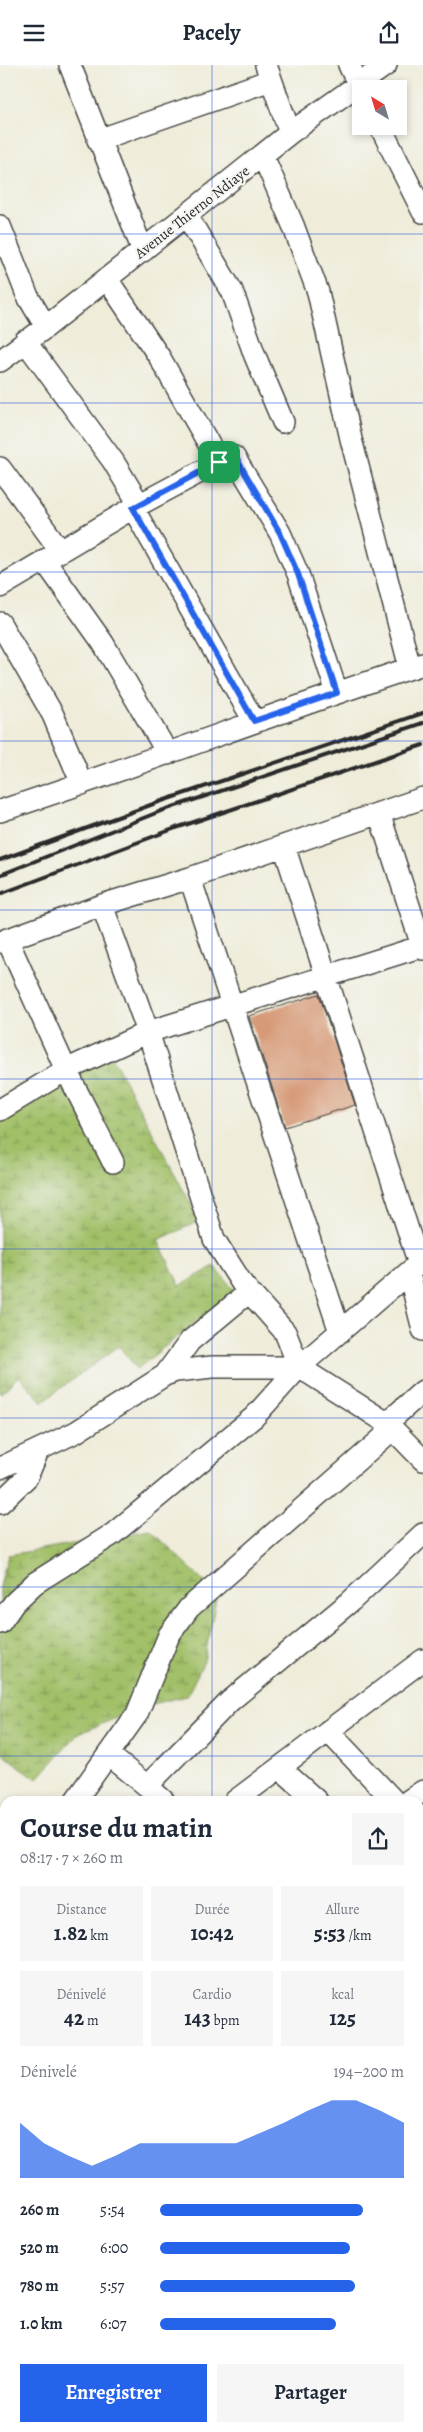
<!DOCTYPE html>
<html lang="fr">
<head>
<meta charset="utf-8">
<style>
	:root { --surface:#fff; --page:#f6f6f7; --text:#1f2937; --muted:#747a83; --accent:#2563eb }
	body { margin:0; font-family:Alegreya,serif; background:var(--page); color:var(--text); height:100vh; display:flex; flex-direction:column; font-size:19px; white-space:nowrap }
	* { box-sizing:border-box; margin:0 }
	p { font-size:16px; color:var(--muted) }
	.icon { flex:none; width:28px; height:28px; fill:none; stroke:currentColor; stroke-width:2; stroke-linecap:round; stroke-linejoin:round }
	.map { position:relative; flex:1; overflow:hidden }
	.details { position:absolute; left:0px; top:1731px; width:424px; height:636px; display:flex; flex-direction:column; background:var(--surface); border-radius:15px 15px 0 0; box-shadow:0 2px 8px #0003 }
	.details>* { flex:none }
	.needle { width:32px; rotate:322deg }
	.controls { position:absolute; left:352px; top:15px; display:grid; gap:10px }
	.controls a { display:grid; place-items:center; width:55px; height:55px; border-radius:0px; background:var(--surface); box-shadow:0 2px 8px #0003; font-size:25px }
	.pin { position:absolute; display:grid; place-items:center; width:42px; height:42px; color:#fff; margin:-21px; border-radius:10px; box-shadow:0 2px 8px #0006 }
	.round { display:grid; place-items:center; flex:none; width:52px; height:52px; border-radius:0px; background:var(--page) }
	.overview { display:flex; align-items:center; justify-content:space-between; height:85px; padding:0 20px }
	h1 { font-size:28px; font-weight:600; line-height:38px }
	.stats { display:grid; grid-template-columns:repeat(3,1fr); gap:8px; height:85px; padding:5px 20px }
	.stats div { display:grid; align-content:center; border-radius:0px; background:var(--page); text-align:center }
	.stats b { font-size:21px; font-weight:600 }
	.stats small { font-size:14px; font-weight:400 }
	.stats p { font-size:14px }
	.chart { height:140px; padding:10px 20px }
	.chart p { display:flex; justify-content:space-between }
	.chart svg { width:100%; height:90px; margin-top:5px; fill:var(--accent); opacity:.7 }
	.action { display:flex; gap:10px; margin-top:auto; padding:10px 20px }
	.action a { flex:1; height:58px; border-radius:0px; background:var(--accent); color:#fff; font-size:20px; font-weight:600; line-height:58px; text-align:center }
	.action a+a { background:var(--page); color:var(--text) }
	ul { padding:0 20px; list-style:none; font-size:16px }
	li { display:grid; grid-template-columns:80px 60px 1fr; align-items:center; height:38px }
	li i { height:12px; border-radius:6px; background:var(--accent) }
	header { display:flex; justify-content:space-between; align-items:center; height:65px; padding:0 20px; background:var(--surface); font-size:22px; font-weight:600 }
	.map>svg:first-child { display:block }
	.wetland { fill:url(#wetland-marsh); stroke:#66764a }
	.building { fill:#d69a77 }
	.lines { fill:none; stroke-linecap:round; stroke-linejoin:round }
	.minor-casing { stroke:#484845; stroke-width:24 }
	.minor { stroke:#fff; stroke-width:21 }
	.rail { stroke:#2b2b2b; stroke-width:4 }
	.route-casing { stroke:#fff; stroke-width:10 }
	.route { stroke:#2563eb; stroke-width:6 }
	.grid { fill:none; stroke:#1d4ed8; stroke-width:1; stroke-opacity:0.55 }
	.labels { text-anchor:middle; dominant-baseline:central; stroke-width:4.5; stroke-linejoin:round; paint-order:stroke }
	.street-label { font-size:15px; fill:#2b2b2b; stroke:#f6f6f2 }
</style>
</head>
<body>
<header><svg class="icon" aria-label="menu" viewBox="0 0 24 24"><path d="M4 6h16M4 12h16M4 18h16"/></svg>Pacely<svg class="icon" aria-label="share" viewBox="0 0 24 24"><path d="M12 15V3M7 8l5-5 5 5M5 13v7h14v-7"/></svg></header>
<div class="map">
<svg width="423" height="2367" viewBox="0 0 423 2367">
	<defs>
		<pattern id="wetland-marsh" width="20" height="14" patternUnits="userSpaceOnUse" patternTransform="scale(1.25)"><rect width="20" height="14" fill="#a1c068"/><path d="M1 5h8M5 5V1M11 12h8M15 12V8" fill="none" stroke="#839c56"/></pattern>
	</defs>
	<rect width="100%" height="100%" fill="#f6f6f2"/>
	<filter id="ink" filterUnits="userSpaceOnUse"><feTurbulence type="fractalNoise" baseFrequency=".02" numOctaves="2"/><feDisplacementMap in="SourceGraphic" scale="10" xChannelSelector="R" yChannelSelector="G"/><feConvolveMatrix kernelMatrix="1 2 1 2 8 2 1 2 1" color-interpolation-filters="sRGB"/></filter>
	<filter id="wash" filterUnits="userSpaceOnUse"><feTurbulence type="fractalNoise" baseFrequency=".0096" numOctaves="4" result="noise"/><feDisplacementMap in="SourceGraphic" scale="20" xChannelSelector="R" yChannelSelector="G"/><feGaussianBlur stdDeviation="1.12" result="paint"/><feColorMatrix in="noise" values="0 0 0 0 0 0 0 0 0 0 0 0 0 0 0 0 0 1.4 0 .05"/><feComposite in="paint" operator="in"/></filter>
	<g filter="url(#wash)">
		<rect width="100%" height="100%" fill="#efecd9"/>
		<path class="wetland" d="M111,990L200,1156L158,1175L180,1221L214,1201L235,1226L137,1304L119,1281L42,1337L19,1311L0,1329V1052Z
			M151,1465L217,1529L204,1596L187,1631L147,1640L78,1669L37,1714L0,1687V1522L8,1490Z"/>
		<g id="blocks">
			<path class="building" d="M319,929L355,1040L285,1062L249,951Z"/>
		</g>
	</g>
	<g filter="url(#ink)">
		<use href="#blocks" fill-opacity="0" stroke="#484845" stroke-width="1"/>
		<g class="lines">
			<defs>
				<path id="minor" d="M70,0L143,186
					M266,0L290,68
					M349,0L361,25
					M380,61L423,147
					M98,75L271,15
					M263,91L293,160L318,227L351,374L410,603
					M187,151L232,226L255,291L283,357
					M0,161L27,230L46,262
					M107,214L160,293L219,397
					M25,276L113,396L139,439
					M0,296L46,262L290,68L386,0
					M0,403L60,485
					M133,443L254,656
					M44,495L103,578L168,689
					M0,522L133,443L228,392H234L280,468L298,509L337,628
					M0,558L53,650L82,719
					M0,746C142,700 281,645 423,599
					M379,748L423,884
					M284,781L419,1199
					M190,813L340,1267
					M102,840L148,967L214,1174L243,1220L285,1267L299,1302
					M7,874L66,1005L113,1097
					M0,877L102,840L190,813L423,733
					M0,1045L66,1005L148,967L423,881
					M409,1208L423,1265
					M165,1310L190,1276L249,1227
					M387,1358L423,1326
					M0,1403L76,1367L165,1310L176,1306L212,1302H299L387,1358L423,1395
					M0,1438L27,1412L38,1386
					M0,1558L14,1538L35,1518L113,1469L254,1352L299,1302L423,1195
					M328,1666L394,1736
					M109,1690L147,1721
					M280,1703L317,1736
					M75,1736L137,1649L169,1570L189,1543L393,1364
					M164,1736L147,1721L230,1636L351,1536L423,1469
					M235,1736L423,1595
					M408,1736L423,1726
					M419,1815L423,1818
					M0,1841L5,1833
					M419,1939L423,1935
					M419,2057L423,2061
					M0,2081L5,2070
					M419,2193L423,2198
					M0,2297L5,2293
					M419,2321L423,2318
					M189,2362L192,2367
					M298,2362L302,2367
					M93,2367L99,2362
					M361,2367L367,2362"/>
			</defs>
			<use href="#minor" class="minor-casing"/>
			<use href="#minor" class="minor"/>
			<path class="rail" d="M0,795L156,738L423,648
				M0,810L161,746L423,658
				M0,829L176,763L423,680"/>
		</g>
	</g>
	<g class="lines" filter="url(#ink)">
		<defs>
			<path id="route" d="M228,392H234L238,396L280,468L298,509L337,628L254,656L133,443Z"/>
		</defs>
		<use href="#route" class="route-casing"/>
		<use href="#route" class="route"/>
	</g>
	<path class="grid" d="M212,0V1736M0,169H423M0,338H423M0,507H423M0,676H423M0,845H423M0,1014H423M0,1184H423M0,1353H423M0,1522H423M0,1691H423M0,1860H5M419,1860H423M0,2029H5M419,2029H423M0,2198H5M419,2198H423M212,2362V2367"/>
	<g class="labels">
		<g class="street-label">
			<text transform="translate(192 147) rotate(-38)">Avenue Thierno Ndiaye</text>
		</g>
	</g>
</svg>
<div class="controls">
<a><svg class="needle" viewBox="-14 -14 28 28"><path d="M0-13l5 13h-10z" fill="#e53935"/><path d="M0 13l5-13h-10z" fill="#747a83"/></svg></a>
</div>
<div class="pin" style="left:219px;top:397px;background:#1e9e55"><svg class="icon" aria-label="arrive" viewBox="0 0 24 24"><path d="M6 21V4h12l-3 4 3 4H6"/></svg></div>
<section class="details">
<div class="overview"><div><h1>Course du matin</h1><p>08:17 · 7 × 260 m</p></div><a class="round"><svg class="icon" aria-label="share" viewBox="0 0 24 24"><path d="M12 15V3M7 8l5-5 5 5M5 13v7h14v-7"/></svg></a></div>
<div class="stats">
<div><p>Distance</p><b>1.82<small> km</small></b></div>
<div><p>Durée</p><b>10:42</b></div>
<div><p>Allure</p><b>5:53<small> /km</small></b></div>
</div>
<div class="stats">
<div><p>Dénivelé</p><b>42<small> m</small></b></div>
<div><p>Cardio</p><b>143<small> bpm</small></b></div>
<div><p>kcal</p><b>125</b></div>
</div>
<div class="chart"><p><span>Dénivelé</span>194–200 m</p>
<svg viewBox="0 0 160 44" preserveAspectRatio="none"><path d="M0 44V17L10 27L20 33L30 38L40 33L50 27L60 27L70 27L80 27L90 27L100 22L110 17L120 11L130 6L140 6L150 11L160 17V44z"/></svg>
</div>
<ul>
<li><b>260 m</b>5:54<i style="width:83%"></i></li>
<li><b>520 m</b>6:00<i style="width:78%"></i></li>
<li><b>780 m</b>5:57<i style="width:80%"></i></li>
<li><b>1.0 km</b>6:07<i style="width:72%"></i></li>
</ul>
<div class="action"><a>Enregistrer</a><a>Partager</a></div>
</section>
</div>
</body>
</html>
